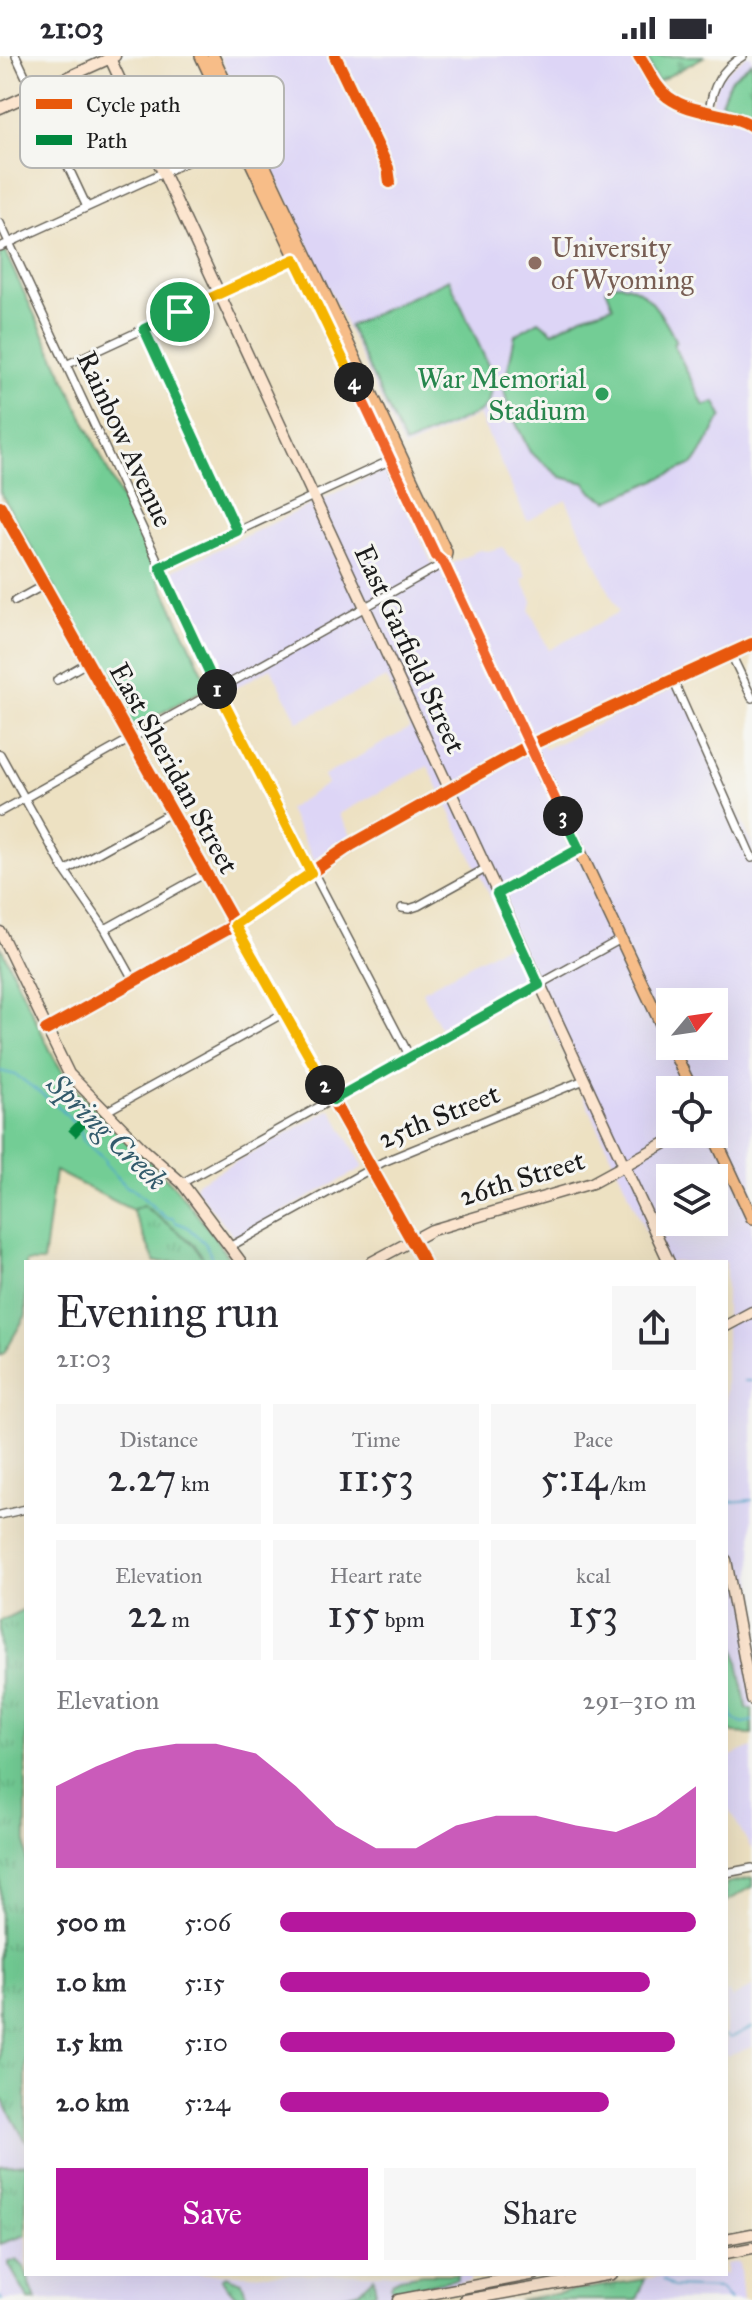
<!DOCTYPE html>
<html lang="en">
<head>
<meta charset="utf-8">
<style>
	:root { --surface:#fff; --page:#f7f7f7; --text:#2b2b33; --muted:#7c7c81; --accent:#b5179e }
	body { margin:0; font-family:"IM FELL Great Primer",serif; background:var(--page); color:var(--text); height:100vh; display:flex; flex-direction:column; font-size:30px; white-space:nowrap }
	* { box-sizing:border-box; margin:0 }
	p { font-size:26px; color:var(--muted) }
	.icon { flex:none; width:44px; height:44px; fill:none; stroke:currentColor; stroke-width:2; stroke-linecap:round; stroke-linejoin:round }
	.map { position:relative; flex:1; overflow:hidden }
	.panel { position:absolute; left:24px; top:1204px; width:704px; height:1016px; display:flex; flex-direction:column; background:var(--surface); border-radius:0px; box-shadow:0 8px 32px #0002 }
	.panel>* { flex:none }
	.needle { width:52px; rotate:61deg }
	.controls { position:absolute; left:656px; top:932px; display:grid; gap:16px }
	.controls a { display:grid; place-items:center; width:72px; height:72px; border-radius:0px; background:var(--surface); box-shadow:0 8px 32px #0002; font-size:40px }
	.pin { position:absolute; display:grid; place-items:center; width:68px; height:68px; color:#fff; margin:-34px; border:4px solid #fff; border-radius:50%; box-shadow:0 2px 8px #0007 }
	.km { position:absolute; width:40px; height:40px; margin:-20px; border-radius:50%; background:#222; color:#fff; font-size:22px; line-height:40px; text-align:center }
	.round { display:grid; place-items:center; flex:none; width:84px; height:84px; border-radius:0px; background:var(--page) }
	.overview { display:flex; align-items:center; justify-content:space-between; height:136px; padding:0 32px }
	h1 { font-size:44px; font-weight:600; line-height:60px }
	.stats { display:grid; grid-template-columns:repeat(3,1fr); gap:12px; height:136px; padding:8px 32px }
	.stats div { display:grid; align-content:center; border-radius:0px; background:var(--page); text-align:center }
	.stats b { font-size:40px; font-weight:600 }
	.stats small { font-size:22px; font-weight:400 }
	.stats p { font-size:22px }
	.chart { height:224px; padding:16px 32px }
	.chart p { display:flex; justify-content:space-between }
	.chart svg { width:100%; height:144px; margin-top:8px; fill:var(--accent); opacity:.7 }
	.action { display:flex; gap:16px; margin-top:auto; padding:16px 32px }
	.action a { flex:1; height:92px; border-radius:0px; background:var(--accent); color:#fff; font-size:32px; font-weight:600; line-height:92px; text-align:center }
	.action a+a { background:var(--page); color:var(--text) }
	ul { padding:0 32px; list-style:none; font-size:26px }
	li { display:grid; grid-template-columns:128px 96px 1fr; align-items:center; height:60px }
	li i { height:20px; border-radius:10px; background:var(--accent) }
	.status { display:flex; justify-content:space-between; align-items:center; height:56px; padding:0 40px; background:var(--surface); direction:ltr }
	.status svg { height:22px; fill:currentColor }
	.map>svg:first-child { display:block }
	.built { fill:#ddd5f6; fill-rule:evenodd }
	.grass { fill:url(#grass-tufts); stroke:#487458; stroke-width:2 }
	.cemetery { fill:url(#cemetery-stones); stroke:#487458; stroke-width:2 }
	.green { fill:#73cd95; stroke:#487458; stroke-width:2 }
	.lines { fill:none; stroke-linecap:round; stroke-linejoin:round }
	.stream { stroke:#4ea6cb; stroke-width:2 }
	.street-casing { stroke:#656156; stroke-width:10 }
	.secondary-casing { stroke:#656156; stroke-width:13 }
	.primary-casing { stroke:#656156; stroke-width:14 }
	.street { stroke:#fff; stroke-width:7 }
	.secondary { stroke:#fce5cf; stroke-width:10 }
	.primary { stroke:#f7bd88; stroke-width:11 }
	.quiet { stroke:#00873e; stroke-width:10; stroke-dasharray:20 10; stroke-linecap:butt }
	.cycleway-casing { stroke:#f6f6f2; stroke-width:17 }
	.cycleway { stroke:#e8590c; stroke-width:12 }
	.split-1-casing { stroke:#fff; stroke-width:16 }
	.split-2-casing { stroke:#fff; stroke-width:16 }
	.split-3-casing { stroke:#fff; stroke-width:16 }
	.split-4-casing { stroke:#fff; stroke-width:16 }
	.split-5-casing { stroke:#fff; stroke-width:16 }
	.split-1 { stroke:#22a559; stroke-width:10 }
	.split-2 { stroke:#f5b400; stroke-width:10 }
	.split-3 { stroke:#22a559; stroke-width:10 }
	.split-4 { stroke:#f0652b; stroke-width:10 }
	.split-5 { stroke:#f5b400; stroke-width:10 }
	.education-dot { fill:#8d6e63; stroke:#f6f6f2; stroke-width:3 }
	.leisure-dot { fill:#2e9e5b; stroke:#f6f6f2; stroke-width:3 }
	.labels { text-anchor:middle; dominant-baseline:central; stroke-width:6; stroke-linejoin:round; paint-order:stroke }
	.education-label { font-size:28px; fill:#785e54; stroke:#f6f6f2; text-anchor:start }
	.leisure-label { font-size:28px; fill:#27864d; stroke:#f6f6f2; text-anchor:end }
	.street-label { font-size:28px; fill:#1c1c1c; stroke:#f6f6f2 }
	.water-label { font-size:30px; font-style:italic; fill:#325a6b; stroke:#f6f6f2 }
	.key { fill:#f6f6f2; stroke:#b5b5b2; stroke-width:2 }
	.key-label { font-size:22px; fill:#1c1c1c }
</style>
</head>
<body>
<div class="status"><b>21:03</b><svg viewBox="0 0 49 12"><path d="M0 12V9h3v3zM5 12V6h3v6zM10 12V3h3v9zM15 12V0h3v12zM26 1h20v11H26zM47 4h2v5h-2z"/></svg></div>
<div class="map">
<svg width="752" height="2244" viewBox="0 0 752 2244">
	<defs>
		<pattern id="grass-tufts" width="24" height="20" patternUnits="userSpaceOnUse" patternTransform="scale(2)"><rect width="24" height="20" fill="#73cd95"/><path d="M3 7l-1-3M5 7V3M7 7l1-3M15 17l-1-3M17 17v-4M19 17l1-3" fill="none" stroke="#63af80"/></pattern>
		<pattern id="cemetery-stones" width="16" height="16" patternUnits="userSpaceOnUse" patternTransform="scale(2)"><rect width="16" height="16" fill="#73cd95"/><path d="M2 7V4a2 2 0 0 1 4 0v3zM10 15v-3a2 2 0 0 1 4 0v3z" fill="#63af80"/></pattern>
	</defs>
	<rect width="100%" height="100%" fill="#f6f6f2"/>
	<filter id="ink" filterUnits="userSpaceOnUse"><feTurbulence type="fractalNoise" baseFrequency=".0125" numOctaves="2"/><feDisplacementMap in="SourceGraphic" scale="16" xChannelSelector="R" yChannelSelector="G"/><feConvolveMatrix kernelMatrix="1 2 1 2 8 2 1 2 1" color-interpolation-filters="sRGB"/></filter>
	<filter id="wash" filterUnits="userSpaceOnUse"><feTurbulence type="fractalNoise" baseFrequency=".006" numOctaves="4" result="noise"/><feDisplacementMap in="SourceGraphic" scale="32" xChannelSelector="R" yChannelSelector="G"/><feGaussianBlur stdDeviation="1.8" result="paint"/><feColorMatrix in="noise" values="0 0 0 0 0 0 0 0 0 0 0 0 0 0 0 0 0 1.4 0 .05"/><feComposite in="paint" operator="in"/></filter>
	<g filter="url(#wash)">
		<rect width="100%" height="100%" fill="#ede1c2"/>
		<path class="built" d="M220,0H641L665,39L709,56L718,23L746,0H752V588L540,684L545,693L681,629L752,788V1677L726,1542V1206H660L529,922L440,972L422,935L512,886L428,710L339,758L352,781L319,803H313L288,753L327,728L324,720L410,672L386,622L298,666L271,612L226,637L170,516L388,412L436,516L479,494L488,495L503,491L508,500L520,508L527,521L522,524L532,545L530,555L549,594L619,556L566,444L527,465L479,359L404,393ZM670,946H714V990H670ZM670,1034H714V1078H670ZM670,1122H714V1166H670Z
			M331,1053L364,1111L235,1182L195,1132L197,1127Z
			M752,1691V1794L726,1748V1702Z
			M752,1931V1990L726,2000V1937L728,1936L732,1942Z
			M0,2039L26,2086V2218H469L470,2225L378,2244H0Z
			M739,2206L743,2244H637L645,2223L674,2218H726V2208Z"/>
		<path class="grass" d="M752,6V57L721,46L730,24Z
			M142,1149L194,1188L206,1206H155L132,1154Z
			M26,1552V2086L0,2039V1565Z
			M752,1822V1831L726,1846V1827Z
			M26,2108V2179L0,2188V2110Z
			M17,2204L24,2211L36,2244H29L9,2209V2206Z
			M423,2218H457V2223L394,2235L391,2230L392,2226L400,2222Z
			M225,2220L242,2226L248,2244H239L221,2223Z
			M373,2221L376,2236C362,2244 340,2244 323,2244L358,2236Z
			M645,2223L637,2244H518Z"/>
		<path class="cemetery" d="M644,0H705L658,26Z"/>
		<path class="green" d="M5,196L207,625V632L136,671L130,667L0,436V197Z
			M449,223L494,322L488,347L480,356L405,389L349,270Z
			M616,228C646,227 665,263 676,286L673,287L704,350L715,346L722,360C714,372 701,400 693,408L608,445L593,437L585,427L561,421L530,396L509,353L504,334L515,279L539,265L553,276L582,260L613,250L606,232Z
			M0,889L54,1002L72,1030L176,1132L214,1180L231,1206H206L194,1188L143,1149L132,1154L55,1115L43,1206H26V1259L4,1297L0,1299Z
			M726,1542L747,1653H752V1678L733,1677L726,1672Z"/>
		<g class="lines">
			<path class="stream" d="M0,1015L16,1019L58,1050L80,1074L83,1084L105,1104V1108L127,1131L133,1133L166,1162H173L175,1166L186,1170L204,1186L215,1206
				M744,1325H752
				M726,1430L729,1446L752,1444
				M726,1613L732,1659L735,1664L744,1667L752,1665
				M726,1979L730,1982L752,1971
				M663,2224L673,2231L720,2233L730,2244
				M0,2241L2,2244"/>
		</g>
	</g>
	<g filter="url(#ink)">
		<g class="lines">
			<defs>
				<path id="street" d="M16,0L87,151
					M335,0L388,112L390,126
					M709,56C712,31 721,13 743,0
					M0,167L218,634L410,1001
					M0,191L239,82
					M144,273L237,475
					M66,309L295,203
					M160,511L391,404
					M15,545L44,529
					M731,598L752,642
					M57,624L88,606
					M673,624L752,802
					M0,698L65,815L105,873L134,925
					M0,756L444,507
					M65,815L172,756
					M497,838L579,793
					M402,852L409,853L418,850L485,813
					M105,873L206,817
					M107,1055L284,957
					M182,1127L621,883
					M411,1184L424,1206
					M231,1190L383,1106L584,1024
					M0,1459L26,1453
					M726,1817L752,1812"/>
				<path id="secondary" d="M109,0L669,1206
					M639,0C648,13 655,32 668,41C692,59 727,55 752,70
					M0,52L115,0
					M0,450L411,1184
					M0,876L69,1018L142,1092L182,1127L241,1206
					M46,974L235,869L351,789L530,689L752,588
					M372,1206L432,1174L592,1127L682,1078
					M726,1270L752,1256
					M726,1504L752,1644
					M726,2183L752,2178
					M726,2197L752,2192
					M398,2244L535,2218
					M465,2244L612,2218"/>
				<path id="primary" d="M201,0L436,500L444,507L670,987
					M213,0L446,496L444,507
					M671,990L692,1034
					M713,1078L752,1162"/>
			</defs>
			<use href="#street" class="street-casing"/>
			<use href="#secondary" class="secondary-casing"/>
			<use href="#primary" class="primary-casing"/>
			<use href="#street" class="street"/>
			<use href="#secondary" class="secondary"/>
			<use href="#primary" class="primary"/>
			<path class="quiet" d="M72,1078L83,1066"/>
			<defs>
				<path id="cycleway" d="M335,0L388,112L390,126
					M639,0C648,13 655,32 668,41C692,59 727,55 752,70
					M0,450L424,1206
					M46,974L235,869L351,789L530,689L752,588"/>
			</defs>
			<use href="#cycleway" class="cycleway-casing"/>
			<use href="#cycleway" class="cycleway"/>
		</g>
	</g>
	<g class="lines" filter="url(#ink)">
		<defs>
			<path id="split-1" d="M180,256L144,273L237,475L160,511L217,633"/>
			<path id="split-2" d="M217,633L311,817L235,869L325,1029"/>
			<path id="split-3" d="M325,1029L333,1044L539,929L497,838L579,793L563,760"/>
			<path id="split-4" d="M354,326L436,500L444,507L563,760"/>
			<path id="split-5" d="M180,256L295,203L354,326"/>
		</defs>
		<use href="#split-1" class="split-1-casing"/>
		<use href="#split-2" class="split-2-casing"/>
		<use href="#split-3" class="split-3-casing"/>
		<use href="#split-4" class="split-4-casing"/>
		<use href="#split-5" class="split-5-casing"/>
		<use href="#split-1" class="split-1"/>
		<use href="#split-2" class="split-2"/>
		<use href="#split-3" class="split-3"/>
		<use href="#split-4" class="split-4"/>
		<use href="#split-5" class="split-5"/>
	</g>
	<circle class="education-dot" cx="535" cy="207" r="8"/>
	<circle class="leisure-dot" cx="602" cy="338" r="8"/>
	<g class="labels">
		<g class="education-label">
			<text x="551" y="191">University<tspan x="551" dy="32">of Wyoming</tspan></text>
		</g>
		<g class="leisure-label">
			<text x="586" y="322">War Memorial<tspan x="586" dy="32">Stadium</tspan></text>
		</g>
		<g class="street-label">
			<text transform="translate(125 383) rotate(65)">Rainbow Avenue</text>
			<text transform="translate(410 593) rotate(65)">East Garfield Street</text>
			<text transform="translate(174 712) rotate(61)">East Sheridan Street</text>
			<text transform="translate(439 1060) rotate(-22)">25th Street</text>
			<text transform="translate(522 1122) rotate(-17)">26th Street</text>
		</g>
		<g class="water-label">
			<text transform="translate(107 1076) rotate(44)">Spring Creek</text>
		</g>
	</g>
	<rect x="20" y="20" width="264" height="92" rx="12" class="key"/>
	<rect x="36" y="43" width="36" height="10" fill="#e8590c"/>
	<rect x="36" y="79" width="36" height="10" fill="#00873e"/>
	<g class="key-label">
		<text x="86" y="56">Cycle path</text>
		<text x="86" y="92">Path</text>
	</g>
</svg>
<div class="controls">
<a><svg class="needle" viewBox="-14 -14 28 28"><path d="M0-13l5 13h-10z" fill="#e53935"/><path d="M0 13l5-13h-10z" fill="#7c7c81"/></svg></a>
<a><svg class="icon" aria-label="locate" viewBox="0 0 24 24"><circle cx="12" cy="12" r="6"/><path d="M12 2v4M12 18v4M2 12h4M18 12h4"/></svg></a>
<a><svg class="icon" aria-label="layers" viewBox="0 0 24 24"><path d="M12 4l9 5-9 5-9-5zM3 14l9 5 9-5"/></svg></a>
</div>
<div class="pin" style="left:180px;top:256px;background:#1e9e55"><svg class="icon" aria-label="arrive" viewBox="0 0 24 24"><path d="M6 21V4h12l-3 4 3 4H6"/></svg></div>
<b class="km" style="left:217px;top:633px">1</b>
<b class="km" style="left:325px;top:1029px">2</b>
<b class="km" style="left:563px;top:760px">3</b>
<b class="km" style="left:354px;top:326px">4</b>
<section class="panel">
<div class="overview"><div><h1>Evening run</h1><p>21:03</p></div><a class="round"><svg class="icon" aria-label="share" viewBox="0 0 24 24"><path d="M12 15V3M7 8l5-5 5 5M5 13v7h14v-7"/></svg></a></div>
<div class="stats">
<div><p>Distance</p><b>2.27<small> km</small></b></div>
<div><p>Time</p><b>11:53</b></div>
<div><p>Pace</p><b>5:14<small> /km</small></b></div>
</div>
<div class="stats">
<div><p>Elevation</p><b>22<small> m</small></b></div>
<div><p>Heart rate</p><b>155<small> bpm</small></b></div>
<div><p>kcal</p><b>153</b></div>
</div>
<div class="chart"><p><span>Elevation</span>291–310 m</p>
<svg viewBox="0 0 160 44" preserveAspectRatio="none"><path d="M0 44V19L10 13L20 8L30 6L40 6L50 9L60 19L70 31L80 38L90 38L100 31L110 28L120 28L130 31L140 33L150 28L160 19V44z"/></svg>
</div>
<ul>
<li><b>500 m</b>5:06<i style="width:100%"></i></li>
<li><b>1.0 km</b>5:15<i style="width:89%"></i></li>
<li><b>1.5 km</b>5:10<i style="width:95%"></i></li>
<li><b>2.0 km</b>5:24<i style="width:79%"></i></li>
</ul>
<div class="action"><a>Save</a><a>Share</a></div>
</section>
</div>
</body>
</html>
